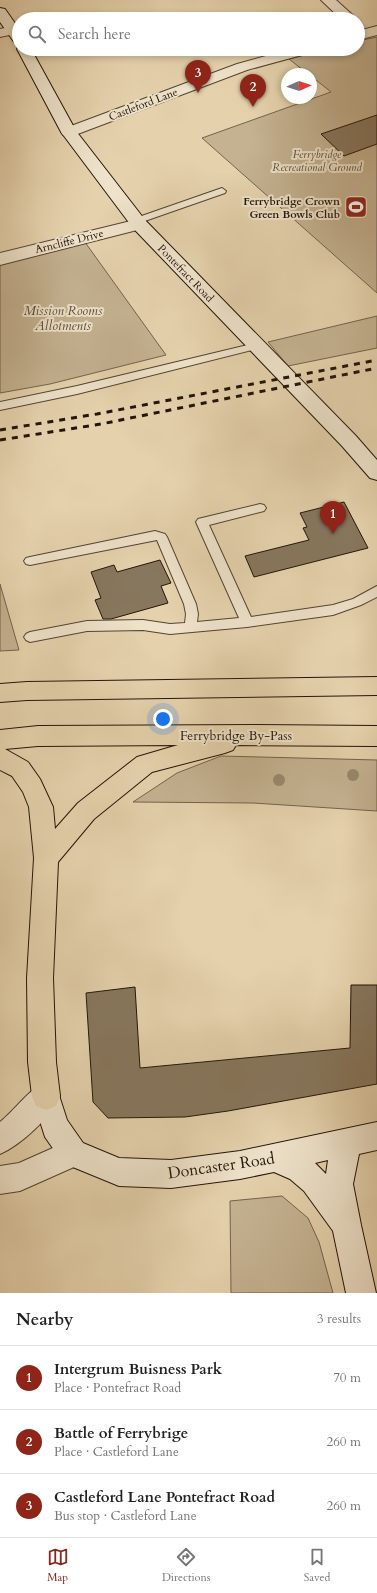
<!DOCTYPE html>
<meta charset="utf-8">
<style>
body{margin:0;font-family:Cardo,serif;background:#f2f2f2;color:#222}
.compass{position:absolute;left:281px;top:68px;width:36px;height:36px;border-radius:50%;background:#fff;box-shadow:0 2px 6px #0003;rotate:87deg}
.you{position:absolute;left:163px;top:719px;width:14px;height:14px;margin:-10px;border:3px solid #fff;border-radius:50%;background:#1a73e8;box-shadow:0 0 0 6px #1a73e833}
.badge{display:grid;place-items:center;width:26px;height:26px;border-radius:50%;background:#8f2418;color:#fff;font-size:13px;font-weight:700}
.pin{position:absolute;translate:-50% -33px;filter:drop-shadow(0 1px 2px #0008)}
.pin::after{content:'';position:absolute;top:21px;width:14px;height:12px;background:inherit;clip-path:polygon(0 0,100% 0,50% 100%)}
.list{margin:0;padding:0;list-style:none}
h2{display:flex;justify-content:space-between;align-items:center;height:52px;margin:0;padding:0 16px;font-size:17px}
h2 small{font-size:13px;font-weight:400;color:#767676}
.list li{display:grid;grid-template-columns:26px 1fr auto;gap:12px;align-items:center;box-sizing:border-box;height:64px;padding:0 16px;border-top:1px solid #e0e0e0}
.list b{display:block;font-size:15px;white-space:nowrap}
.list p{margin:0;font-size:13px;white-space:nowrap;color:#767676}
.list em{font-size:13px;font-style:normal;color:#767676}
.icon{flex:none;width:22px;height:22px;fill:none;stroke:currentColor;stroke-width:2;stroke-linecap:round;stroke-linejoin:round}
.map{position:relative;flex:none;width:377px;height:1293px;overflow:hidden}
.search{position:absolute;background:#fff;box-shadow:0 2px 6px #0003;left:12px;right:12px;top:12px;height:44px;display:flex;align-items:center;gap:10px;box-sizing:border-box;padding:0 14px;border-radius:22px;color:#767676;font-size:15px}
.sheet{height:244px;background:#fff}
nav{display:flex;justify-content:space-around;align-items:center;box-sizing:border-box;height:56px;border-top:1px solid #e0e0e0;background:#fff;font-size:11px;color:#767676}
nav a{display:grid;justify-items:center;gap:2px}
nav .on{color:#8f2418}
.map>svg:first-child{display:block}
.green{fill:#c4b291;stroke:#73634c}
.building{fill:#87775e;stroke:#221408}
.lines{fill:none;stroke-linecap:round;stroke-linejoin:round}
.lane-casing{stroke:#534431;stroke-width:2}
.street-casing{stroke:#534431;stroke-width:2}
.secondary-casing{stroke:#221408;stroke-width:2}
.primary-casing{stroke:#221408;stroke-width:2}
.lane{fill:#eee2ca;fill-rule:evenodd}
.street{fill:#eee2ca;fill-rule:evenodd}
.secondary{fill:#eee2ca;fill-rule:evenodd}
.primary{fill:#e5d2ad;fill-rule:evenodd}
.rail{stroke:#221408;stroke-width:3;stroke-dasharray:6 6;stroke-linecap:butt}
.tree{fill:#99886d}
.labels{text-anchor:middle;stroke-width:4;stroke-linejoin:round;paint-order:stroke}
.far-street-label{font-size:11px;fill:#221408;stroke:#eee2ca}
.far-park-label{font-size:11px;font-style:italic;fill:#5b4b38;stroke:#eee2ca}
.far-poi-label{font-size:11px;font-weight:bold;fill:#221408;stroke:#eee2ca;text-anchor:end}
.park-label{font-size:13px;font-style:italic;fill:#5b4b38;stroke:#eee2ca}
.street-label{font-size:13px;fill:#221408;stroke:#eee2ca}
.near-street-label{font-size:16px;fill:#221408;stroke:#eee2ca}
</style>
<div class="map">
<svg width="377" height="1293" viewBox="0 0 377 1293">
<rect width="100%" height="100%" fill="#e5d2ad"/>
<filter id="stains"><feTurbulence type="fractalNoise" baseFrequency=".005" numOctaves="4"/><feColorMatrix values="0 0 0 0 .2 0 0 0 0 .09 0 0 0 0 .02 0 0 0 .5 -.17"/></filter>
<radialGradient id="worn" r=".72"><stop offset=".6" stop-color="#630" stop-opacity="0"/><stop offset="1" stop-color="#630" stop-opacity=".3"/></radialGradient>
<path class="green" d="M377,37V293L202,138L331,92L311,76V74H308L289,59L328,49H358V41Z
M82,238L166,355L50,384L0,393V259Z
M377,316V348L288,366L268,342Z
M0,584L19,650L0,651Z
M221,756L377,760V811L253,803L133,802L177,773Z
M282,1196L308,1218L319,1242L333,1293H231L230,1201Z"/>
<path class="building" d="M377,115V144L344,156L321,134Z
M344,502L368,548L254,577L245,556L309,540L303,528L307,527L300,513Z
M160,560L171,583L161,586L168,603L111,619H103L95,600L101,598L91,572L114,565L117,572Z
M351,985H377V1084L228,1111L185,1117L108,1118L93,1102L86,993L135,987L140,1068L350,1048Z"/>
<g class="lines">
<g class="lane-casing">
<path id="lane" d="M222,188L226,191L225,193L139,223H133L131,221L133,219Z
M256,343L260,344L261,346L260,348L77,394L0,410V402L77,386Z
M260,504L264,505L266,508L264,511L209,525L251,617L333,605L353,599L377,586V597L361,605L333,615L247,627L170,634L143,630L87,631L30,642L26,640L24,637L26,634L30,632L87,621L143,620L170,624L185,623L186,614L184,604L157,540L30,565L26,564L24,561L26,558L30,557L155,531L165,534L167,537L196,604L198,614L197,622L239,618L196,522L198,519L202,518Z"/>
</g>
<g class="street-casing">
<path id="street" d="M321,0H336L357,19H341Z
M14,26L19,27V33L0,37V29Z
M377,26V35L358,40V31Z
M291,49H315L313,52L247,70L75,135L69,137L63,135L61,132L63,129L237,64Z
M139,219L145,220L147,224L145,228L0,265V253Z
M46,1082L56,1086L60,1096C51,1117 21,1145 0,1154V1122C15,1110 29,1089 46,1082Z
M73,1139L83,1143L87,1153L83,1163L20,1191L0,1194V1166L19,1163Z"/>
</g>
<g class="secondary-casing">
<path id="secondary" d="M0,8L5,9L19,29V43L14,42L0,22Z
M19,46V49H31L76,131L145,220L356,436L377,460V480L370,478L342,446L133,228L61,132L17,49Z
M46,1082L56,1086L67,1120L83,1143L119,1158L171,1160L240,1151L377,1122V1150L359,1154L353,1184L361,1225L376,1293H346L333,1231L304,1191L290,1179L274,1172L240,1179L171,1188L119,1186L63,1163L45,1137L32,1096L36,1086ZM328,1160L326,1174L315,1163Z"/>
</g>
<g class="primary-casing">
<path id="primary" d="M377,677V695L27,700L0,702V684L27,682Z
M257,725L377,726V746L236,745L233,750L225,753L152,772L94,819L58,862L53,978L56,1062L60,1096L56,1106L46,1110L36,1106L32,1096L28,1062L27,978L34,858L29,807L23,792L12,776L0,770V730L38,726ZM178,745L137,757L78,803L55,829L53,807L40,779L28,762L5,749L38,746Z"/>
</g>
<use href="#lane" class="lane"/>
<use href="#street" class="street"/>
<use href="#secondary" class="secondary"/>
<use href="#primary" class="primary"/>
<path class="rail" d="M0,430L97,414L377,360
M0,440L101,424L377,368"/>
</g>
<g class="tree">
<circle cx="353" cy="775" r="6"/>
<circle cx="279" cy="780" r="6"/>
</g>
<defs>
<g id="stadium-square" transform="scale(1.15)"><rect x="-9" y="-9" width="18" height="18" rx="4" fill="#8f2418" stroke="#eee2ca"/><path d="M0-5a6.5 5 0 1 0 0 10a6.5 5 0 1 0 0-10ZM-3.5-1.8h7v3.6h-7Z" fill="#fff"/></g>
</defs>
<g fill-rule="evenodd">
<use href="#stadium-square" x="356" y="207"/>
</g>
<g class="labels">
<g class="far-street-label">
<text transform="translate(143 104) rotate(-21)" y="4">Castleford Lane</text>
<text transform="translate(69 241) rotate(-14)" y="4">Arncliffe Drive</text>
<text transform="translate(186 273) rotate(46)" y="4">Pontefract Road</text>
</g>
<g class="far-park-label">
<text x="317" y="158">Ferrybridge<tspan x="317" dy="13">Recreational Ground</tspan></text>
</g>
<g class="far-poi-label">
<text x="340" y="205">Ferrybridge Crown<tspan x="340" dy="13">Green Bowls Club</tspan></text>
</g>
<g class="park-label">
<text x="63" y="315">Mission Rooms<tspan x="63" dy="15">Allotments</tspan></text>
</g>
<g class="street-label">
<text x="236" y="740">Ferrybridge By-Pass</text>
</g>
<g class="near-street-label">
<text transform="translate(221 1165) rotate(-8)" y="6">Doncaster Road</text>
</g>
</g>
<rect width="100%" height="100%" filter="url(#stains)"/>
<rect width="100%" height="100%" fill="url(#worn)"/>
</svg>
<svg class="compass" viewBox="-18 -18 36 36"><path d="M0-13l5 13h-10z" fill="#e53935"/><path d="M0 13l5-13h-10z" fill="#767676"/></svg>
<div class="you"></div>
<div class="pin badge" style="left:333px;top:534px">1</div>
<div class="pin badge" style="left:253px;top:107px">2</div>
<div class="pin badge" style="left:198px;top:93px">3</div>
<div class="search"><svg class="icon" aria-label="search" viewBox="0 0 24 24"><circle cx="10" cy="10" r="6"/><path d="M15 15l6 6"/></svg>Search here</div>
</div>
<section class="sheet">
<h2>Nearby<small>3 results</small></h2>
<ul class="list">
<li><span class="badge">1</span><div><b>Intergrum Buisness Park</b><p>Place · Pontefract Road</p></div><em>70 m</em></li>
<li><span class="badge">2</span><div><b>Battle of Ferrybrige</b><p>Place · Castleford Lane</p></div><em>260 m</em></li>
<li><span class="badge">3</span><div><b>Castleford Lane Pontefract Road</b><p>Bus stop · Castleford Lane</p></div><em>260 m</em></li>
</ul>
</section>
<nav>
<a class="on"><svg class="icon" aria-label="map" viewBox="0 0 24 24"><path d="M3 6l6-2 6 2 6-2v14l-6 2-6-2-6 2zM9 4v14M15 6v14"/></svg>Map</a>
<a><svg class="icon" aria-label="directions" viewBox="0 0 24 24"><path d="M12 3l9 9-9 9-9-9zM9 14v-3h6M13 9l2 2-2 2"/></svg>Directions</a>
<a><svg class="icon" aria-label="saved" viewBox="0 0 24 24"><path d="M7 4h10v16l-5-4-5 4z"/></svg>Saved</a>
</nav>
